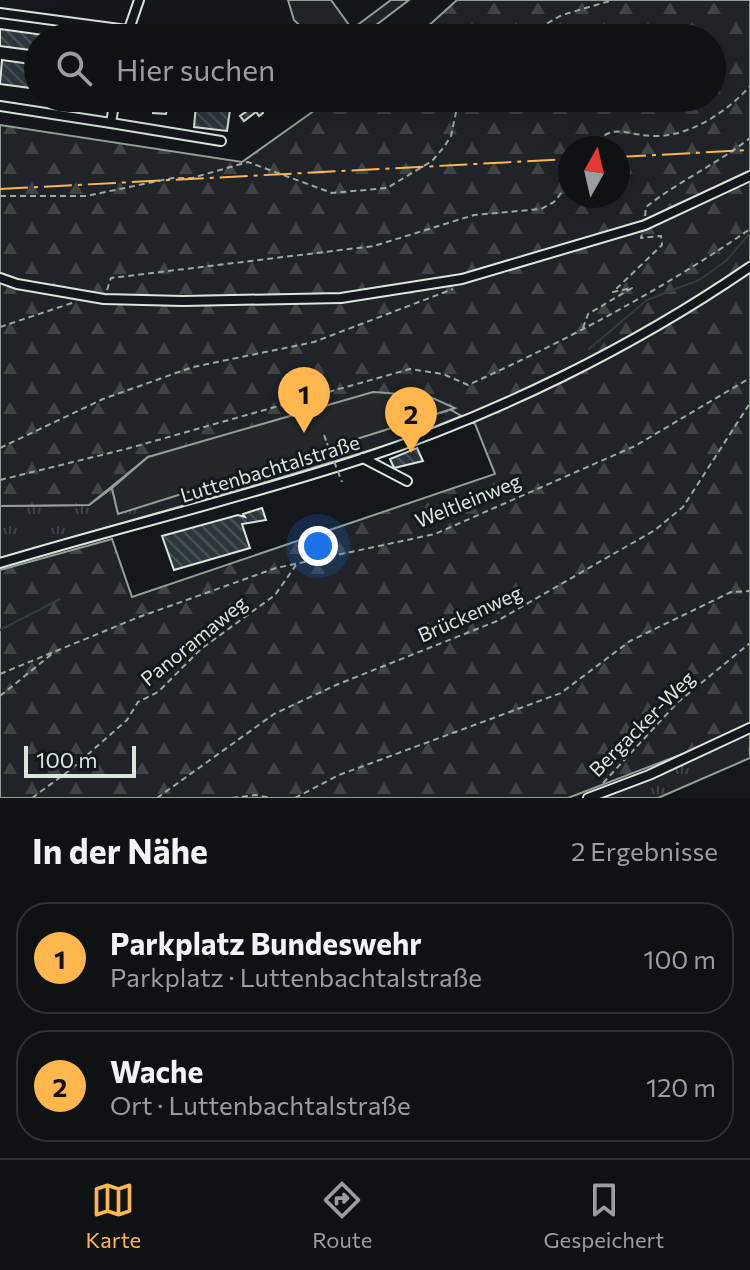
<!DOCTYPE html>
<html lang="de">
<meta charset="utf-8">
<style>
body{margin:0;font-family:Commissioner,sans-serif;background:#1d2022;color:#f1f3f6}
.compass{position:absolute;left:558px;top:136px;width:72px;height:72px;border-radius:50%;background:#0f1215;box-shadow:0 8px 32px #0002;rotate:8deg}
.scale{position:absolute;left:24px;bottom:20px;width:112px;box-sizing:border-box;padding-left:8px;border:4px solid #d8e6dc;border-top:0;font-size:22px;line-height:28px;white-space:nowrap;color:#d8e6dc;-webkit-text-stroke:6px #14181c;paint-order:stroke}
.you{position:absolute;left:318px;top:546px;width:28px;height:28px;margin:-20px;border:6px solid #fff;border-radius:50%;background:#1a73e8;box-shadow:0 0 0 12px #1a73e833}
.badge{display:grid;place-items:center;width:52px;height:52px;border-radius:50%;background:#ffb74d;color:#111;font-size:26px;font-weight:700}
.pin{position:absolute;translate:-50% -66px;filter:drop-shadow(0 2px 4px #0008)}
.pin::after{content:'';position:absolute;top:42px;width:28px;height:24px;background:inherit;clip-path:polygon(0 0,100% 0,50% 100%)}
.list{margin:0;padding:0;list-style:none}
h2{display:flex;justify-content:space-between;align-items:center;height:104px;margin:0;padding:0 32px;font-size:34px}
h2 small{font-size:26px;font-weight:400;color:#9b9ea0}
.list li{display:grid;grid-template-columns:52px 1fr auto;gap:24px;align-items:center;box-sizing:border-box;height:112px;margin:0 16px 16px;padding:0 16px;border:2px solid #2f3234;border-radius:32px}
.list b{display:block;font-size:30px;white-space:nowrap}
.list p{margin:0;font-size:26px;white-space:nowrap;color:#9b9ea0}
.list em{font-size:26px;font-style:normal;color:#9b9ea0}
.icon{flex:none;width:44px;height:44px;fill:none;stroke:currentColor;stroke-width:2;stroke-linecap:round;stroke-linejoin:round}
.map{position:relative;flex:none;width:750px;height:798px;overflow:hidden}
.search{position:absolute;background:#0f1215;box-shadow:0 8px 32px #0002;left:24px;right:24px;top:24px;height:88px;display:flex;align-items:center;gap:20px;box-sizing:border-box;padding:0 28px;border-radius:44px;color:#9b9ea0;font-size:30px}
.sheet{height:360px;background:#0f1215}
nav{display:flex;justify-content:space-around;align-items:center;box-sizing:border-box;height:112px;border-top:2px solid #2f3234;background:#0f1215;font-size:22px;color:#9b9ea0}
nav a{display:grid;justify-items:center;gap:4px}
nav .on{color:#ffb74d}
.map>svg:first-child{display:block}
.grass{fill:url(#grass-tufts);stroke:#939e99;stroke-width:2}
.forest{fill:url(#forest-firs);stroke:#939e99;stroke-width:2;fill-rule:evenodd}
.garden{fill:#202428;stroke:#939e99;stroke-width:2}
.parking{fill:#24282b;stroke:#939e99;stroke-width:2}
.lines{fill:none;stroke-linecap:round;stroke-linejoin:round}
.stream{stroke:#363b3e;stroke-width:2}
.building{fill:url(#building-back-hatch);stroke:#d8e6dc;stroke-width:2}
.minor-casing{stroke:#d8e6dc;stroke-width:12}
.path{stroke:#9da8a2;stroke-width:2;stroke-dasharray:6 4;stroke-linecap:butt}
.minor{stroke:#14181c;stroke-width:8}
.path-bridge{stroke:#9da8a2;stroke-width:2;stroke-dasharray:6 4;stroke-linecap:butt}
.power{stroke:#ffb74d;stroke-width:2;stroke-dasharray:28 6 4 6;stroke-linecap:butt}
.labels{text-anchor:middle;stroke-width:6;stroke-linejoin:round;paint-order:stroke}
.street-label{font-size:20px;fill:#d8e6dc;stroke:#14181c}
</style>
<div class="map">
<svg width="750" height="798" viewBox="0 0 750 798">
<defs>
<pattern id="grass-tufts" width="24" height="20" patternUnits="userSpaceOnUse" patternTransform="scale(2)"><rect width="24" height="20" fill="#202428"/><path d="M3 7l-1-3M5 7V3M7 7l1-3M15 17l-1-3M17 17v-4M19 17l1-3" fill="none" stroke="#404447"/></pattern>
<pattern id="forest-firs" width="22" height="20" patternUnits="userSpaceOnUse" patternTransform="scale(2)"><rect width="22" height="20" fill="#202428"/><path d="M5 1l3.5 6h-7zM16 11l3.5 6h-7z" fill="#404447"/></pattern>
<pattern id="building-back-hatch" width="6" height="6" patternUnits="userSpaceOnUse" patternTransform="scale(2)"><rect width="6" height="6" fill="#2c363c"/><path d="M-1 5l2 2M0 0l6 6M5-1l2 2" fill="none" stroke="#4a5358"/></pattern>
</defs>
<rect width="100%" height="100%" fill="#14181c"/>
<path class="grass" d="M455,408L464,415L394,443L269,481L0,558V506L89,505L112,488L118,513Z
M750,728V758L658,798H601Z"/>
<path class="forest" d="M457,0H750V728L568,798H0V570L112,539L132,597L495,474L475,424L427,396L148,457L89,505L0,506V125L242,162L332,98H712V38H415ZM570,148H618V196H570Z"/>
<path class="garden" d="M288,0H331L352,29L391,0H409L359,38H313L294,20Z"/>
<path class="parking" d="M373,392L428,396L455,408L118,514L112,488L148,457Z"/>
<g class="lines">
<path class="stream" d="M589,349L647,300L699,280L726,261L750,233
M0,630L60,599"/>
</g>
<path class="building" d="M0,29L65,38H38V51L0,46Z
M2,60L38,65V89L0,84Z
M265,98H277L261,109L263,113L259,116L256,112L244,121L240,116Z
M155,99L168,101L166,114L153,113Z
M196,105L230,110L227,131L194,127Z
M417,448L423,461L394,468L390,459Z
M262,508L266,520L242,524L250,548L174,570L162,536L238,515L245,517L243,514Z"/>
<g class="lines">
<g class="minor-casing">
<path id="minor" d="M0,13L127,30
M126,38L139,0
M0,106L111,123L115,98
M111,123L221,141
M0,278L17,284L104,299L183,301L341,298L462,279L645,225L750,176
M363,458L407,481
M0,563C120,527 242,498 361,459C497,414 632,348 750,267
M588,798L649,775L750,728"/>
</g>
<path class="path" d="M521,38L562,15L613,0
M589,148C617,119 625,137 658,136C692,135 728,111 750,86
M0,196H86L173,178H192L248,162L332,193L387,188L432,161L444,147L451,136L459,98
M645,216L646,207C679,181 717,164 750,138
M107,290L111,278L374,246L474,215L541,209L554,202L570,182
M0,327L75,302
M583,328L588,314L632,288L613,292L662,245L661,236L641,238L642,234
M324,435L327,443
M0,448L103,399L193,367L314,342L453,289
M0,480L126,449L410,369L443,374L468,385C565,341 662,290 750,229
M0,674L139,617L276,568L435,534L635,446L750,378
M0,696L52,654
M603,783L678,702L750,643
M32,798L70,770L127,720L138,702L158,692L201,649L275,595L296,565
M157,798L274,714L336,685L497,621L655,530L683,507L750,403
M232,798L255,795L272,798
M295,798L339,775L561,693L630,641L731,592L750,591"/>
<use href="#minor" class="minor"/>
<path class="path-bridge" d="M327,443L342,482"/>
<path class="power" d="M618,157L750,150
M0,189L570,159"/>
</g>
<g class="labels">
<g class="street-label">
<text transform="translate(270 469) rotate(-17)" y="7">Luttenbachtalstraße</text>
<text transform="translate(468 501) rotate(-22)" y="7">Weltleinweg</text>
<text transform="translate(470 614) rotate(-24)" y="7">Brückenweg</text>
<text transform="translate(194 641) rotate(-39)" y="7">Panoramaweg</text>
<text transform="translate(642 724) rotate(-45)" y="7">Bergacker-Weg</text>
</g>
</g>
</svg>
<svg class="compass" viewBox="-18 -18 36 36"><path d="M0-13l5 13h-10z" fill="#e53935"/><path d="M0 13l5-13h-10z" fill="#9b9ea0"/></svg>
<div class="scale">100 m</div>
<div class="you"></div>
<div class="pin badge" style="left:304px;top:433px">1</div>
<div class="pin badge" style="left:411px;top:453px">2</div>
<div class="search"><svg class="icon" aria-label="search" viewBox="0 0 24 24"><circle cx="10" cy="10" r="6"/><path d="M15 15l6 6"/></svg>Hier suchen</div>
</div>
<section class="sheet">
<h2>In der Nähe<small>2 Ergebnisse</small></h2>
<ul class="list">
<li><span class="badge">1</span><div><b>Parkplatz Bundeswehr</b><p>Parkplatz · Luttenbachtalstraße</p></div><em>100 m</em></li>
<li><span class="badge">2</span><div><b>Wache</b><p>Ort · Luttenbachtalstraße</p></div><em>120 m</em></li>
</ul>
</section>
<nav>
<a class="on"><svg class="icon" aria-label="map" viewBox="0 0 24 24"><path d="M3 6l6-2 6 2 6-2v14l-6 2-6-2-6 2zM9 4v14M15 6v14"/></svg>Karte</a>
<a><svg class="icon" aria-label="directions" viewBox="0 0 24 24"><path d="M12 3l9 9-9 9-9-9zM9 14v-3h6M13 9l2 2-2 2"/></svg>Route</a>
<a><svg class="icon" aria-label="saved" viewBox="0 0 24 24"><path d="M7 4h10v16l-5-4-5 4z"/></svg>Gespeichert</a>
</nav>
